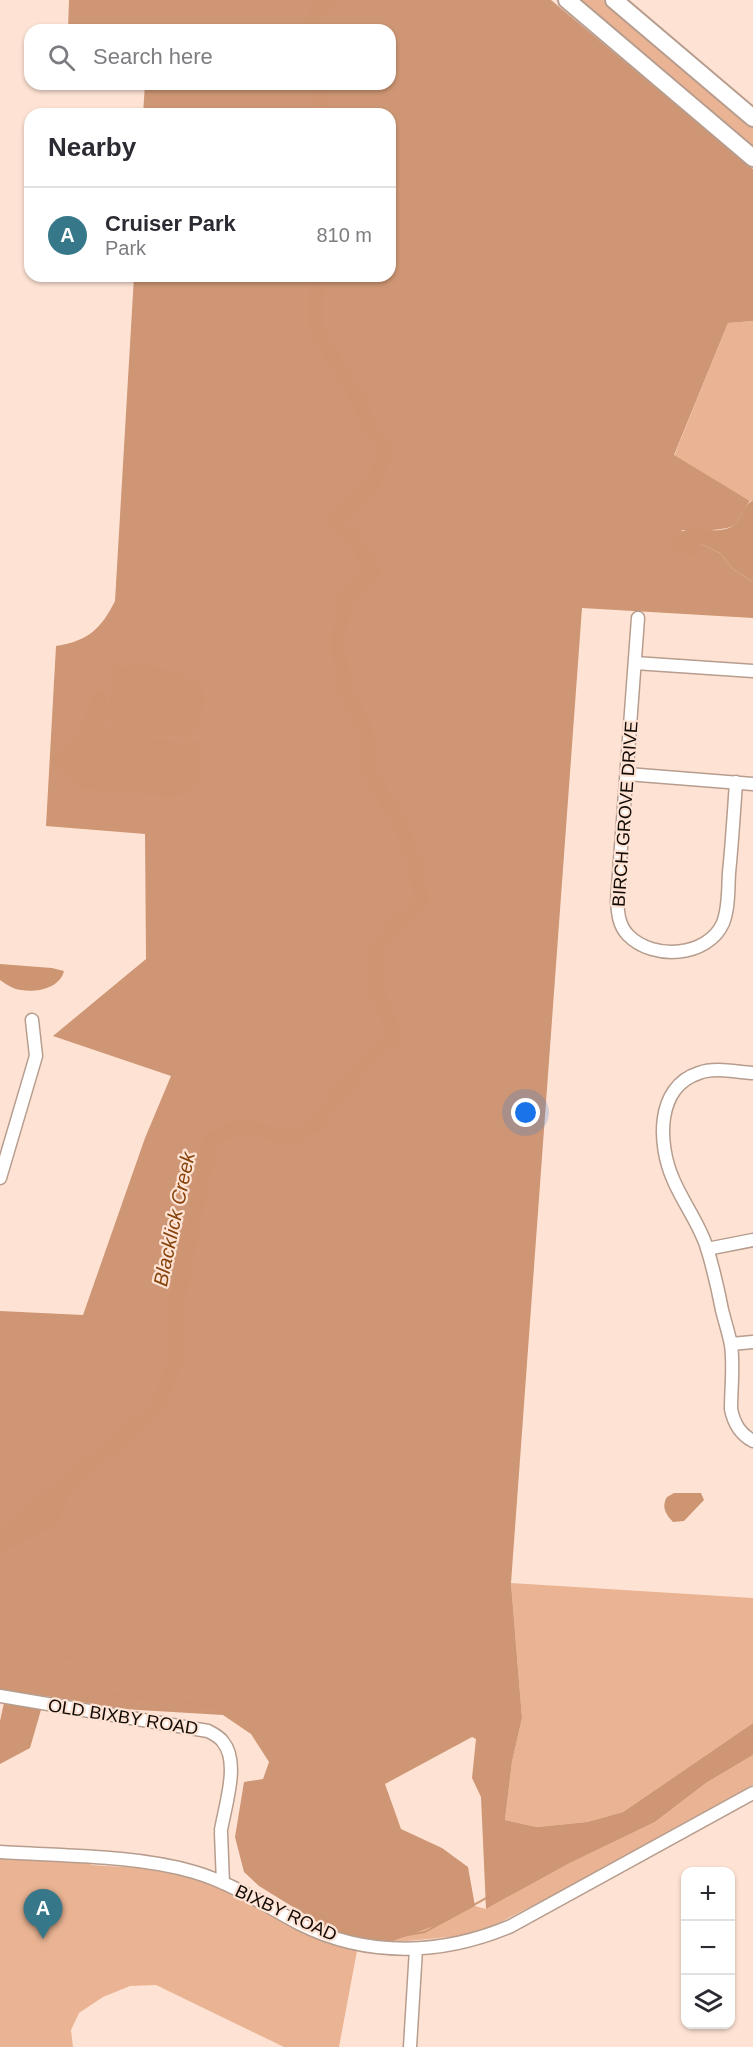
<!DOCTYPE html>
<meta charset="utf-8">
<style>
body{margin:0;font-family:Arial,sans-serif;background:#f2f2f3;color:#2b2b33}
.controls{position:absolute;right:18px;bottom:18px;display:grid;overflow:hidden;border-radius:12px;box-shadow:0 2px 4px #0004}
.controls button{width:54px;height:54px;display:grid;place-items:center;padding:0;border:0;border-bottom:2px solid #e1e1e2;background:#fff;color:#2b2b33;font:30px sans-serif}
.you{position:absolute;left:526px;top:1113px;width:21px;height:21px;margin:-15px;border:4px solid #fff;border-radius:50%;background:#1a73e8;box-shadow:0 0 0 9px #1a73e833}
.badge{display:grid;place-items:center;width:39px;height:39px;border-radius:50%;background:#36788a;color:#fff;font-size:20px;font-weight:700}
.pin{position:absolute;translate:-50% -50px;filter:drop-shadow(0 2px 3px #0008)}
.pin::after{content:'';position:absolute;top:32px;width:21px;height:18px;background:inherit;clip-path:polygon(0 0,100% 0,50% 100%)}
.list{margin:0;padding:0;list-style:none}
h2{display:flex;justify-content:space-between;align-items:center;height:78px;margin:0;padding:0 24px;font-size:26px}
h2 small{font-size:20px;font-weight:400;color:#7c7c81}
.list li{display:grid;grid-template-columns:39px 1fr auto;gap:18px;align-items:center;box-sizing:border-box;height:96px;padding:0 24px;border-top:2px solid #e1e1e2}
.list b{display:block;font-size:22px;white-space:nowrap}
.list p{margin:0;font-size:20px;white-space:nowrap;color:#7c7c81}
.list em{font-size:20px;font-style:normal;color:#7c7c81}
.icon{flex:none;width:33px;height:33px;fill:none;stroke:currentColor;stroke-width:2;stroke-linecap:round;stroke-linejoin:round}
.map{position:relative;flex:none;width:753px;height:2047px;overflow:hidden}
.search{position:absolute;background:#fff;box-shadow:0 2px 4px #0004;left:24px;top:24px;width:372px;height:66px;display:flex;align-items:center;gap:15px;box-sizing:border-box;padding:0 21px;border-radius:18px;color:#7c7c81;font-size:22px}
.panel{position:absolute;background:#fff;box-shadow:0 2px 4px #0004;left:24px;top:108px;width:372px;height:174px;border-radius:18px}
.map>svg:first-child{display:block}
.green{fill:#eab494}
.forest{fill:#ce9674}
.water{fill:#ce9573}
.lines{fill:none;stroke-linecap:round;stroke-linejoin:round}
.stream{stroke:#ce9573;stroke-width:2}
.river{stroke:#ce9573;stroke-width:14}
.minor-casing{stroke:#b69d8e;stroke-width:15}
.highway-casing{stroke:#b69d8e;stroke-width:20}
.minor{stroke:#fff;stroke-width:12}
.highway{stroke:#fff;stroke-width:16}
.labels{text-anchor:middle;stroke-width:4.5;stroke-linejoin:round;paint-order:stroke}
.street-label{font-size:18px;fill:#120a05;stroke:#fee3d4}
.water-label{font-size:20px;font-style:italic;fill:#87420b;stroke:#fee3d4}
</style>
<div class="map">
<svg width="753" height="2047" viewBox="0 0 753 2047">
<rect width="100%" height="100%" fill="#fee3d4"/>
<path class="green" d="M576,0H603L753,127V150Z
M753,321V500L750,501L674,456L728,323Z
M511,1583L753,1598V1723L623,1812L587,1822L537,1827L505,1820L512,1762L522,1718Z
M753,1755V1785L589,1877L495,1925L470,1935L387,1943L475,1906L486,1909L570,1863L655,1822L706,1783Z
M0,1852L92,1858L91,1865L140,1868L180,1873L225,1891L299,1930L357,1951L339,2047H284L156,1985L130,1986L103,1997L79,2013L71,2030L73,2047H0Z"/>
<path class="forest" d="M69,0H551L753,169V321L728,323L674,455L750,501C745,507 739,521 734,525C725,532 693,530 681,530L701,544L720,553L733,569L753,582V618L582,608L511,1583L522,1718L512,1762L505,1820L537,1827L587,1822L623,1812L753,1723V1755L706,1783L655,1822L570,1863L486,1909L481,1797L472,1778L476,1739L472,1737L385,1784L401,1829L442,1848L468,1867L475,1906L445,1922L387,1943L335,1933L259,1886L244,1872L235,1837L244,1782L263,1779L269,1762L251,1734L223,1715L122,1709L45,1696L30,1748L0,1764V1721L6,1694L0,1692V1311L83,1315L145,1138L171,1076L53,1036L146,959L145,834L46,826L56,646C88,641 101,629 115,601L134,276H390V114H143L145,84H390V30H68Z"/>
<path class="water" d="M753,500V582L733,569L720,553L701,544L696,554L687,557L671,546L670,537C692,522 709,535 729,528C741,523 742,506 753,500Z
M114,661L121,668C145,660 179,673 200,684L205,701L196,731L188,737L122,732L111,728L108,710L115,671L109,664Z
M100,691L107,692V711L104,722V727L109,732L183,743L193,740L202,743C198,755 203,762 201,772C198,786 185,794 173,797L75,787L65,769L55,767L51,758C56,751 64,751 69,744C81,730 88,710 95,693Z
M0,964L52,968L64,971C59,991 29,994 13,988C9,986 4,983 0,980Z
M81,1456L95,1468L75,1484L58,1520L48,1529L0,1553V1538L36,1519Z
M674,1493H701L704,1500L684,1521L673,1522C666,1515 661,1507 667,1497Z"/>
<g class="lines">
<path class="stream" d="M0,1625C18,1651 24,1652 54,1656C60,1656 67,1656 72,1658C89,1665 96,1681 109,1694L240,1709L275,1739L296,1763L304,1777L288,1795L263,1802L247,1823L248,1848L259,1870L284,1894L357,1938H390L425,1932L627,1820L753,1742"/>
<path class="river" d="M311,30L318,7L329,0
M320,84L321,114
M0,1537L89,1466L155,1409L178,1357L176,1306L211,1140L240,1126L293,1138L316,1124L364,1063L395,1035L376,989L374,954L391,930L422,902L415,864L398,819L370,774L365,728L345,689L338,646L344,599L374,572L354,539L333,522L373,484L387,448L371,429L359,401L316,329L315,302L319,276"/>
<g class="minor-casing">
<path id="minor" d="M638,618L617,901C618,914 619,926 628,935C653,961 708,957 723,923C729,908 728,889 729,873C732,843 734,812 736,782
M635,663L753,671
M627,774L753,784
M753,1073C736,1072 715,1067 699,1073C655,1087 658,1145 673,1179C683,1203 699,1223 707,1248C713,1268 718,1289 722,1310C725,1322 729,1334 731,1345C734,1366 731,1388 731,1409C734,1424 740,1434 753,1441
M0,1178L36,1056L32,1020
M707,1249L753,1240
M731,1344L753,1342
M0,1696L208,1731C214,1734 220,1737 223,1742C240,1762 225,1806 221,1830
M221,1833L223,1883
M0,1852C61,1856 136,1855 194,1872C232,1883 266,1906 300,1924C368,1958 443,1955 511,1926L753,1793
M410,2047L416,1949"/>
</g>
<g class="highway-casing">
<path id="highway" d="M567,0L753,158
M614,0L753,118"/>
</g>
<use href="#minor" class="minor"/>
<use href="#highway" class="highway"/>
</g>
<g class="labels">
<g class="street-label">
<text transform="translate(625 814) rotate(-86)" y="6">BIRCH GROVE DRIVE</text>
<text transform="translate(123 1717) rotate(9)" y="6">OLD BIXBY ROAD</text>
<text transform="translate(286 1913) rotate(25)" y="6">BIXBY ROAD</text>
</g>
<g class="water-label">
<text transform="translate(174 1219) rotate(-78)" y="7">Blacklick Creek</text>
</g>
</g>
</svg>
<div class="controls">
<button>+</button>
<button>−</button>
<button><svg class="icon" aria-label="layers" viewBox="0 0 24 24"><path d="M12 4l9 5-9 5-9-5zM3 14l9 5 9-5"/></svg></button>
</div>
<div class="you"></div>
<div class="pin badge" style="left:43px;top:1939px">A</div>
<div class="search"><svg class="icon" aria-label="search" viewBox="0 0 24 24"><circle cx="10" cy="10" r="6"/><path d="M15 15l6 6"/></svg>Search here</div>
<section class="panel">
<h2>Nearby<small></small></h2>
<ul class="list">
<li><span class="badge">A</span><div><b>Cruiser Park</b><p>Park</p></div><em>810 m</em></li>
</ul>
</section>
</div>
